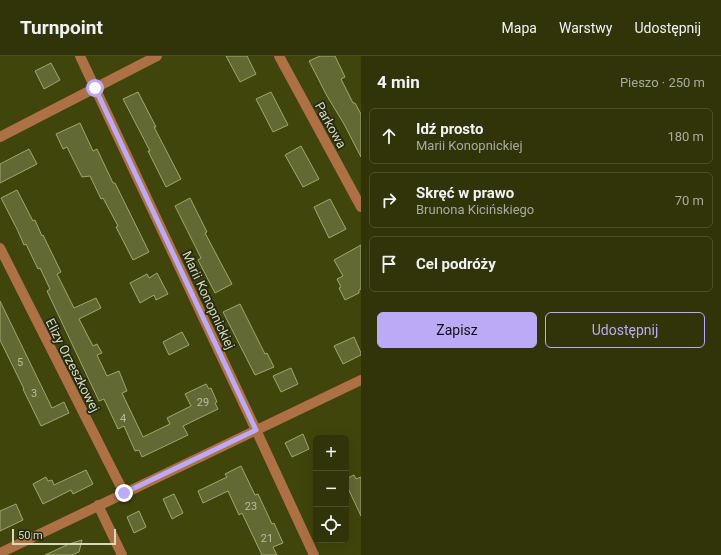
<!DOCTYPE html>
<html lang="pl">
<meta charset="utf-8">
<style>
body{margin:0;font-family:Roboto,sans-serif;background:#383c12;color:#f1f3f6}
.controls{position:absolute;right:12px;bottom:12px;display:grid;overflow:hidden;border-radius:6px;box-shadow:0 4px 16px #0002}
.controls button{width:36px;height:36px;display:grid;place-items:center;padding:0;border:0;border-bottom:1px solid #4b4f29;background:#303408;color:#f1f3f6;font:20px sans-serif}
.scale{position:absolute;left:12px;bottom:10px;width:104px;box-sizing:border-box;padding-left:4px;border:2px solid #d6dbbe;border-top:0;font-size:11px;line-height:14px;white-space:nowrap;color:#d6dbbe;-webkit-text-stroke:3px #262912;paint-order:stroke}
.stop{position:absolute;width:12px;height:12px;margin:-9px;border:3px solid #bcaaf6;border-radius:50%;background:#fff}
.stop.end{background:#bcaaf6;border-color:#fff;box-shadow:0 1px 4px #0008}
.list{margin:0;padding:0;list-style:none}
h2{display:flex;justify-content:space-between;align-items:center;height:52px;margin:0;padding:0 16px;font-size:17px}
h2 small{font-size:13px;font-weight:400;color:#a8aa9c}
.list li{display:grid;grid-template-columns:26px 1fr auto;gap:12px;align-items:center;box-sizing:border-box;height:56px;margin:0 8px 8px;padding:0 8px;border:1px solid #4b4f29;border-radius:6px}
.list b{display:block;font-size:15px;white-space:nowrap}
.list p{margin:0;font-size:13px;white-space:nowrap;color:#a8aa9c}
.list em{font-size:13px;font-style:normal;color:#a8aa9c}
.actions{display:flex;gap:8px;padding:12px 16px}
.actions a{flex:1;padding:9px 0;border:1px solid #bcaaf6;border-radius:6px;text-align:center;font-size:14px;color:#bcaaf6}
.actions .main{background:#bcaaf6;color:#111}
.icon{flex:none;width:22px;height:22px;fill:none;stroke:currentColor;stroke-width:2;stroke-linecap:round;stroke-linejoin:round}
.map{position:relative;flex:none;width:361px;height:499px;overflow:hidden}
header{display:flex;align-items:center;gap:24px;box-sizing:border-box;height:56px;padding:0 20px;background:#303408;border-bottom:1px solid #4b4f29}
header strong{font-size:19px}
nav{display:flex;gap:22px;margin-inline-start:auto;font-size:14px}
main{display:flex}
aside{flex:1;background:#303408}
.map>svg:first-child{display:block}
.building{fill:#636934;stroke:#9fa76f}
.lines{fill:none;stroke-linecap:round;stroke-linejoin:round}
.minor{stroke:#ae7045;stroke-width:10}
.route{stroke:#bcaaf6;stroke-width:5}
.labels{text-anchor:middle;stroke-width:3.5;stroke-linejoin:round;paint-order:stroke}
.number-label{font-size:11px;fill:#b9be9c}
.street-label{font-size:13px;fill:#d6dbbe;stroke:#262912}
</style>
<header>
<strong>Turnpoint</strong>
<nav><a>Mapa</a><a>Warstwy</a><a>Udostępnij</a></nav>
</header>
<main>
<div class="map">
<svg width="361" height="499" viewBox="0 0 361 499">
<rect width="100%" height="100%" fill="#40450b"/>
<path class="building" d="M226,0H247L256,18L240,26Z
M320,0H335L345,21L341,23L353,47H355L361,58V101L344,68L327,40L309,5Z
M51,7L60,24L44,33L35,15Z
M138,36L156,71H154L181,123L166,131L148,95H150L123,43Z
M271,36L288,69L273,76L256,43Z
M80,67L93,95L97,93L113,127H115L149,196L133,204L116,171L118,170L103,142L101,143L90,120L82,121L67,91L63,93L56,78Z
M301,90L319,123L303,131L285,99Z
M29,93L37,108L0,127V108Z
M17,134L33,165L35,164L42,180L43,179L61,216L57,218L74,252L96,242L101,252L79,263L93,290L97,288L102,297L97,299L107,320L119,315L127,335L122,337L143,381L170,368L167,362L191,350L185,338L206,328L209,333L211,332L217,346L215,347L218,353L183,370L188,379L142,401L139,394L135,395L124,370L118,373L104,343L99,345L47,235L50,233L40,212L38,213L26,188L24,189L17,173L1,142Z
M190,142L207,176L205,177L232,228L215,237L198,204L201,202L175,150Z
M330,143L346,173L329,182L314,151Z
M361,189V233L359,234V237L345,244L339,232L341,231L337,223L343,220L334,204Z
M157,217L168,238L156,244L154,239L140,247L130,227L147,218L149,222Z
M0,245L52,352L64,346L69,357L41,370L23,333H24L0,284Z
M240,248L265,298L267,297L274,311L255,319L223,256Z
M182,276L189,289L169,299L163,286Z
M354,281L361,297V299L343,308L334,290Z
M291,312L298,328L281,336L273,320Z
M303,378L309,393L292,401L285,387Z
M241,410L255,439L258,438L272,468L274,467L283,487L273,491L277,499H262L242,457L239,459L228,435L203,447L198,435L227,421L225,418Z
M86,414L93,428L73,438L71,434L43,448L33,428L46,421L48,425L52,424L54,429Z
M354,419L356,423L361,421V460L346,428V423Z
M174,438L183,457L172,463L163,443Z
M16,448L23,464L0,475V455Z
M139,455L146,471L134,477L127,461Z
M82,484L79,496L72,499H45L69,488Z"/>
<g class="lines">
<path class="minor" d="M80,0L256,374L314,499
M279,0L361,151
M0,81L157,0
M0,192L124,437
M98,449L122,499
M0,497L361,324"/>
</g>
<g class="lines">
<path class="route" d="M95,32L256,374L124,437"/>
</g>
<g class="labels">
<g class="number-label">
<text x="20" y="310">5</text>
<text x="34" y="341">3</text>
<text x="203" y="350">29</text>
<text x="123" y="366">4</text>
<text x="251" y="454">23</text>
<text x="267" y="486">21</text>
</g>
<g class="street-label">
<text transform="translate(331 69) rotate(61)" y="5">Parkowa</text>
<text transform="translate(209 244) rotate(65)" y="5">Marii Konopnickiej</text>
<text transform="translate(73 309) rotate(63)" y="5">Elizy Orzeszkowej</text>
</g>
</g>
</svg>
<div class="controls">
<button>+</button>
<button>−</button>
<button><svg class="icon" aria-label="locate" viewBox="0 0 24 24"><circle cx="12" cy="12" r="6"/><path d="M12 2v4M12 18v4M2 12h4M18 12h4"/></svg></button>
</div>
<div class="scale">50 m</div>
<div class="stop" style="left:95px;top:32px"></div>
<div class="stop end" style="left:124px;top:437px"></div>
</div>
<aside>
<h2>4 min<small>Pieszo · 250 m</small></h2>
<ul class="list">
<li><svg class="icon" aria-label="ahead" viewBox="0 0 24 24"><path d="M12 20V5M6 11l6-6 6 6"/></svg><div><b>Idź prosto</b><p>Marii Konopnickiej</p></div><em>180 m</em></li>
<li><svg class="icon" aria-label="right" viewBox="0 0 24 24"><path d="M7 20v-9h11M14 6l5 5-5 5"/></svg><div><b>Skręć w prawo</b><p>Brunona Kicińskiego</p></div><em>70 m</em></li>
<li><svg class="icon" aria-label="arrive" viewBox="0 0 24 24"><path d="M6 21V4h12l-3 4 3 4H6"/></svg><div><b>Cel podróży</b></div></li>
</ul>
<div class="actions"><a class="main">Zapisz</a><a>Udostępnij</a></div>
</aside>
</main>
